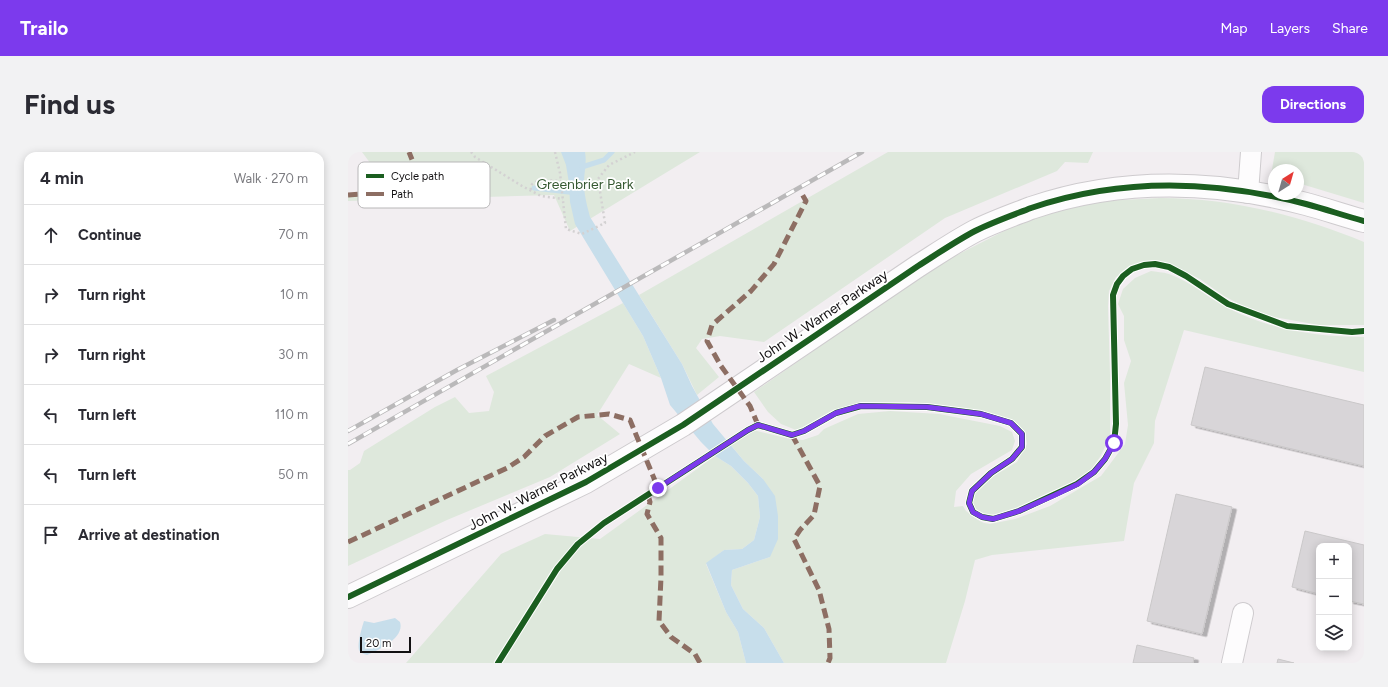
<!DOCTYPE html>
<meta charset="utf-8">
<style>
body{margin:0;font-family:Figtree,sans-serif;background:#f2f2f3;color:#2b2b33}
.controls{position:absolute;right:12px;bottom:12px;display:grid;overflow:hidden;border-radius:8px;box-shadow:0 2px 10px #0003}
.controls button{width:36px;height:36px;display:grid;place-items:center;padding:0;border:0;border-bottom:1px solid #e1e1e2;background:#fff;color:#2b2b33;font:20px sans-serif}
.compass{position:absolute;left:920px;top:12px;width:36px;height:36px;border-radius:50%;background:#fff;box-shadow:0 2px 10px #0003;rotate:37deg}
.scale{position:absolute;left:12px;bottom:10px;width:51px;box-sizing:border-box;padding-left:4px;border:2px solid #121012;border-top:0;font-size:11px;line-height:14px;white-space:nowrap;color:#121012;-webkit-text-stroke:3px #fff;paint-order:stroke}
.stop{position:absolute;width:12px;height:12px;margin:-9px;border:3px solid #7c3aed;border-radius:50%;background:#fff}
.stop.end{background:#7c3aed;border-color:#fff;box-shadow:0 1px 4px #0008}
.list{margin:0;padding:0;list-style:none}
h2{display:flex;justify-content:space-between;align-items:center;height:52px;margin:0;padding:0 16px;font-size:17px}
h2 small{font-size:13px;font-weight:400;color:#7c7c81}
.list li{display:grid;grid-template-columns:26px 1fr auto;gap:12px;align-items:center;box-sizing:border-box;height:60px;padding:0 16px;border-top:1px solid #e1e1e2}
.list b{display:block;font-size:15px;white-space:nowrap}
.list em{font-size:13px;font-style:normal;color:#7c7c81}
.icon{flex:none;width:22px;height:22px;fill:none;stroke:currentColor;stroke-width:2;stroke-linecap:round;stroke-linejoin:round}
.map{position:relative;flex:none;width:1016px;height:511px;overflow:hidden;border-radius:12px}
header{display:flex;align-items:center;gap:24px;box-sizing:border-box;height:56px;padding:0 20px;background:#7c3aed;color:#fff}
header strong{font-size:19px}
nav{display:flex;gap:22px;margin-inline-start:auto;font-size:14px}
.intro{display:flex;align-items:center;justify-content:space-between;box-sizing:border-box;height:96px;padding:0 24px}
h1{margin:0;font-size:28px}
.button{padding:10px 18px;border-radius:12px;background:#7c3aed;color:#fff;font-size:14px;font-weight:700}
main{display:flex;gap:24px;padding:0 24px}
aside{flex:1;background:#fff;border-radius:12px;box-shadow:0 2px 10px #0003}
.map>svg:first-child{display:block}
.green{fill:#dee8dc}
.water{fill:#c7deeb}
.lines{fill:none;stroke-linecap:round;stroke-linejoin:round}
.stream{stroke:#c7deeb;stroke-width:5}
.building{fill:#d8d5d8;stroke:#cac8c9;filter:url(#shadow)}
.minor-casing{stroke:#cecbce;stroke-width:22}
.major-casing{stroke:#cecbce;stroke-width:24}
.path{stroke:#d3d1d2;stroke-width:2.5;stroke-dasharray:2 3;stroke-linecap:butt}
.minor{stroke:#fdfcfd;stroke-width:20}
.major{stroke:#fdfcfd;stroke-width:22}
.rail-casing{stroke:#bab9ba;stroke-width:4.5}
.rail{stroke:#fff;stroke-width:3;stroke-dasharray:9;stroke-linecap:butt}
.quiet{stroke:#8d6e63;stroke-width:5;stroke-dasharray:10 5;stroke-linecap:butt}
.cycleway-casing{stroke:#fff;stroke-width:8}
.cycleway{stroke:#1b5e20;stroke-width:6}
.route{stroke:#7c3aed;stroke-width:5}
.labels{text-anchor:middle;stroke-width:3.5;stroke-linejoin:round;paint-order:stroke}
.park-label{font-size:14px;fill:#365932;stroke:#fff}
.street-label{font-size:14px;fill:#121012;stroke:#fff}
.key{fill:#fff;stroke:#b8b7b8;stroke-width:1}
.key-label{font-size:11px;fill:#121012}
</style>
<header>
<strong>Trailo</strong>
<nav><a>Map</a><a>Layers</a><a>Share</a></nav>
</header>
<div class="intro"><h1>Find us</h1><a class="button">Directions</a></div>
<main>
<aside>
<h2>4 min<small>Walk · 270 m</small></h2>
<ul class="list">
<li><svg class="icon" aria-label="ahead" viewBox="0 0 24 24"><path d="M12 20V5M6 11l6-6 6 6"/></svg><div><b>Continue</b></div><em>70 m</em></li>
<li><svg class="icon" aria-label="right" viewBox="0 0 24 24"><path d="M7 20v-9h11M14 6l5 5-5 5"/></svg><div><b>Turn right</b></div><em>10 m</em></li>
<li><svg class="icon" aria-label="right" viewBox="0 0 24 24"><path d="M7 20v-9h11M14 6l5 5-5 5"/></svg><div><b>Turn right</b></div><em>30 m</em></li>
<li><svg class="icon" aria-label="left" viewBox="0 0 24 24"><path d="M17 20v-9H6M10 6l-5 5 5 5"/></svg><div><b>Turn left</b></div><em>110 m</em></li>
<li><svg class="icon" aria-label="left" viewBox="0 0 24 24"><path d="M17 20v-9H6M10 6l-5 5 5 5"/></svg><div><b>Turn left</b></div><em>50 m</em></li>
<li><svg class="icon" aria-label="arrive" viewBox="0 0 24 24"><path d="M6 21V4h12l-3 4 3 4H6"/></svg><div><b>Arrive at destination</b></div></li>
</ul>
</aside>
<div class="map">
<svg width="1016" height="511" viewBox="0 0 1016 511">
<defs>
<filter id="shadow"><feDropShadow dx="4.5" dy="2.5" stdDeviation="0" flood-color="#0004"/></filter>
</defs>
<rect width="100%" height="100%" fill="#f2eef1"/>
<path class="green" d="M14,0H352L222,79L206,43L0,49V41L45,42Z
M540,0H745L740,11L717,10L709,19L597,66L416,190L372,184L354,187L348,196L371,225L349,243L334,212L291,143Z
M927,0H1016V51L950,31V18H926V24L923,23Z
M812,46C882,46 951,63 1016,90V173H971L926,165L901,157L876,144L852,127L825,114L804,108L768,125L761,139L760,154L762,223V285L752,305L742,319L703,343L679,354L658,361L641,363L631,361L626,356L623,348L625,340L639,328L669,310L679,292L677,281L667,270L648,263L590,253L561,250L514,251L488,259L456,276L448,278L433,272L420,260L406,240L570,126L605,105L658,78L705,59L754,49Z
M803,119C808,120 815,120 821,122C844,130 861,147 882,157C923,178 970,185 1016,185V220L836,178L807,269L806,291L786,331L776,389L644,403L627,408L617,449L598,511H436L416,476L395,457L383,433L384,418L422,405L415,327L396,309L382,292L405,278L442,287L455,288L470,283L476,277L510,262L542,259L591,262L652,274L664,280L667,289L664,298L623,322L608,339L606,355L615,354L618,359L630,368L636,371L642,372L667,367L702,354L753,324L777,292L780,273L776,231L783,209L776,188V164L770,152L775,137L787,126Z
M275,151L295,184L313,226L281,212L249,263L272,282L202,325L99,368L0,414V318H2L12,311L16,299L87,255L107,245L121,261L141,259L146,240L138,224Z
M367,304L383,314L400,331L410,344L412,365L406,388L394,397L376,398L358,412L378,460L390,480L398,511H58L153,402L197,382L252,387Z"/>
<path class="water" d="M213,0H237C239,12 236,20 236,31C236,43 239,53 242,65L334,212L344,234L365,272L396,309L415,327L427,344L430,364V387L422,405L384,418L383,433L395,457L416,476L436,511H398L390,480L378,460L358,411L376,398L394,397L406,388L412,365L410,344L400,331L383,314L367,304L353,290L322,253L313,226L295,184L227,72L222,50L221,31L218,13Z
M47,466L52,470C57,486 31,498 19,503C16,502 12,501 11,498C9,492 14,475 16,469L26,471Z"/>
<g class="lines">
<path class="stream" d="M234,15L256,8L264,0
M186,36L229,41"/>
</g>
<path class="building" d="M857,215L1016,253V314L843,273Z
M828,342L884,355L854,482L799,469Z
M957,379L1016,393V452L1001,449V394H971V442L944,435Z
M789,493L846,506L845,511H785Z
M930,507L946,511H929Z"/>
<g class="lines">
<g class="minor-casing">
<path id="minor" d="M900,41L903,0
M884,511L895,461"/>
</g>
<g class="major-casing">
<path id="major" d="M0,445L238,330L335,273L570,114C589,102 608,89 627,79C645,70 665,63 683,56C774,25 866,28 958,52C977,57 997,64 1016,69"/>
</g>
<path class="path" d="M123,0L127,5L174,34L193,44L215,47
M207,0L212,21L218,77L234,82L257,71L250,27L261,13L287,0
M183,38C180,25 205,29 213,29"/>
<use href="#minor" class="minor"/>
<use href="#major" class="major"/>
<g class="rail-casing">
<path id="rail" d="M0,279L109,218L206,168
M0,292L514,0"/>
</g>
<use href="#rail" class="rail"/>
<path class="quiet" d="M0,43L36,40L54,36L69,20L61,0
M410,273L402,254L373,214L359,189L364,173L403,139L426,112L458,49L454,42
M444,283L472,334L466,363L452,378L446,387L471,438L481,477L482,506L480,511
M300,343L302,350L299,362L313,386V425L311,469L323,485L347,502L352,511
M0,390L159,316L176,305L197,284L230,265L261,262L282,268L310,336"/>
<g class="cycleway-casing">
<path id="cycleway" d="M0,445L238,330L335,273L570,114C589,102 608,89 627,79C645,70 665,63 683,56C774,25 866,28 958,52C977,57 997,64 1016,69
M150,511L209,417L230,392L256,371L400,278L410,273L444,283L456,279L488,261L513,254L579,255L633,262L663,271L674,282V295L664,307L643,321L624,339L621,351L625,360L634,365L645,367L671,359L729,332L746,320L757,307L766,291L768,272L765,143L769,132L775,124L784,117L796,113L807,112L821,115L838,124L880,152L939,174L1004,180L1016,179"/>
</g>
<use href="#cycleway" class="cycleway"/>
</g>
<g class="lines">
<path class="route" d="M310,336L400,278L410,273L444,283L456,279L488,261L512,254L579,255L633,262L663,271L674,282V295L664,307L643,321L624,339L621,351L625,360L634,365L645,367L671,359L707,343L730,332L746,320L757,307L766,291"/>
</g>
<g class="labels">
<g class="park-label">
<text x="237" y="37">Greenbrier Park</text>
</g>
<g class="street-label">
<text transform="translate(474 164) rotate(-34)" y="5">John W. Warner Parkway</text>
<text transform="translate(190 339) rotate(-27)" y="5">John W. Warner Parkway</text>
</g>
</g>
<rect x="10" y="10" width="132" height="46" rx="6" class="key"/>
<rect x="18" y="22" width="18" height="4" fill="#1b5e20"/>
<rect x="18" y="40" width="18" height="4" fill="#8d6e63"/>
<g class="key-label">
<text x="43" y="28">Cycle path</text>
<text x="43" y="46">Path</text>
</g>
</svg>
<div class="controls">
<button>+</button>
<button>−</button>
<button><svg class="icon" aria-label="layers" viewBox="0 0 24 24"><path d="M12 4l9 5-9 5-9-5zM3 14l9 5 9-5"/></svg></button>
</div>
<svg class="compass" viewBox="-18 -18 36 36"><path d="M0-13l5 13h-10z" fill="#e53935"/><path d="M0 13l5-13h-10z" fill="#7c7c81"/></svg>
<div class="scale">20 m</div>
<div class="stop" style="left:766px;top:291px"></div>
<div class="stop end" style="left:310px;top:336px"></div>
</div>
</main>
